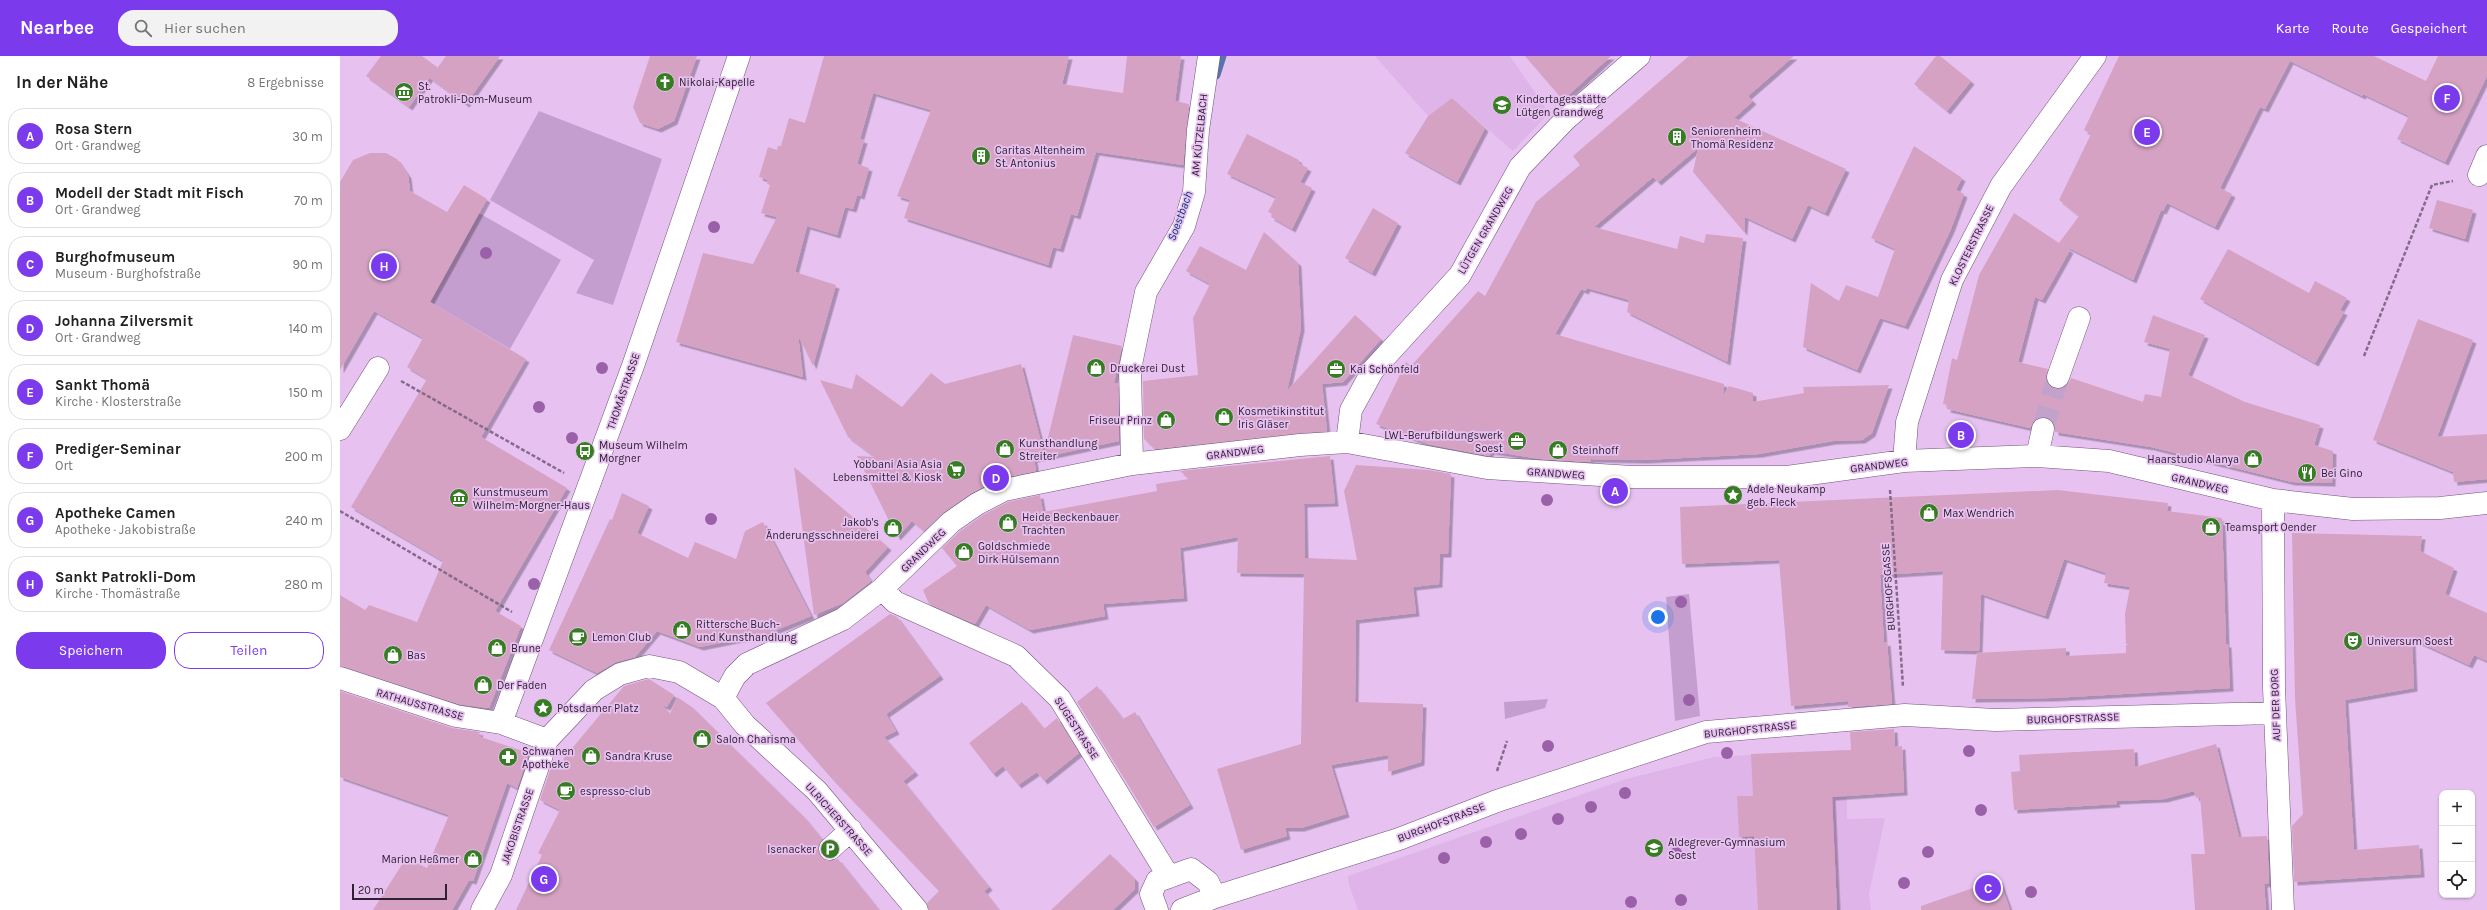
<!DOCTYPE html>
<html lang="de">
<meta charset="utf-8">
<style>
body{margin:0;font-family:Karla,sans-serif;background:#f2f2f2;color:#202124}
.controls{position:absolute;right:12px;bottom:12px;display:grid;overflow:hidden;border-radius:8px;box-shadow:0 1px 3px #0004}
.controls button{width:36px;height:36px;display:grid;place-items:center;padding:0;border:0;border-bottom:1px solid #e0e0e0;background:#fff;color:#202124;font:20px sans-serif}
.scale{position:absolute;left:12px;bottom:10px;width:95px;box-sizing:border-box;padding-left:4px;border:2px solid #2f2133;border-top:0;font-size:11px;line-height:14px;white-space:nowrap;color:#2f2133;-webkit-text-stroke:3px #e7c2f1;paint-order:stroke}
.you{position:absolute;left:1318px;top:561px;width:14px;height:14px;margin:-10px;border:3px solid #fff;border-radius:50%;background:#1a73e8;box-shadow:0 0 0 6px #1a73e833}
.badge{display:grid;place-items:center;width:26px;height:26px;border-radius:50%;background:#7c3aed;color:#fff;font-size:13px;font-weight:700}
.pin{position:absolute;translate:-50% -50%;border:2px solid #fff;box-shadow:0 1px 4px #0006}
.list{margin:0;padding:0;list-style:none}
h2{display:flex;justify-content:space-between;align-items:center;height:52px;margin:0;padding:0 16px;font-size:17px}
h2 small{font-size:13px;font-weight:400;color:#757577}
.list li{display:grid;grid-template-columns:26px 1fr auto;gap:12px;align-items:center;box-sizing:border-box;height:56px;margin:0 8px 8px;padding:0 8px;border:1px solid #e0e0e0;border-radius:16px}
.list b{display:block;font-size:15px;white-space:nowrap}
.list p{margin:0;font-size:13px;white-space:nowrap;color:#757577}
.list em{font-size:13px;font-style:normal;color:#757577}
.actions{display:flex;gap:8px;padding:12px 16px}
.actions a{flex:1;padding:9px 0;border:1px solid #7c3aed;border-radius:16px;text-align:center;font-size:14px;color:#7c3aed}
.actions .main{background:#7c3aed;color:#fff}
.icon{flex:none;width:22px;height:22px;fill:none;stroke:currentColor;stroke-width:2;stroke-linecap:round;stroke-linejoin:round}
.map{position:relative;flex:none;width:2147px;height:854px;overflow:hidden}
header{display:flex;align-items:center;gap:24px;box-sizing:border-box;height:56px;padding:0 20px;background:#7c3aed;color:#fff}
header strong{font-size:19px}
nav{display:flex;gap:22px;margin-inline-start:auto;font-size:14px}
.search{width:280px;height:36px;background:#f2f2f2;display:flex;align-items:center;gap:10px;box-sizing:border-box;padding:0 14px;border-radius:16px;color:#757577;font-size:15px}
main{display:flex}
aside{flex:1;background:#fff}
.map>svg:first-child{display:block}
.built{fill:#deb4e9}
.green{fill:#c49ece}
.lines{fill:none;stroke-linecap:round;stroke-linejoin:round}
.stream{stroke:#5874af;stroke-width:9}
.building{fill:#d6a2c4;filter:url(#shadow)}
.minor-tunnel{stroke:#c2a2cb;stroke-width:22;stroke-dasharray:22 11;stroke-linecap:butt}
.minor-casing{stroke:#73527c;stroke-width:23}
.path{stroke:#846b8a;stroke-width:2.5;stroke-dasharray:4 2;stroke-linecap:butt}
.minor{stroke:#fff;stroke-width:22}
.tree{fill:#9a60a8}
.labels{text-anchor:middle;stroke-width:3.5;stroke-linejoin:round;paint-order:stroke}
.poi-label{font-size:11px;fill:#2f2133;stroke:#e7c2f1;text-anchor:start}
.street-label{font-size:11px;fill:#2f2133;stroke:#e7c2f1}
.water-label{font-size:12px;font-style:italic;fill:#093678;stroke:#e7c2f1}
</style>
<header>
<strong>Nearbee</strong>
<div class="search"><svg class="icon" aria-label="search" viewBox="0 0 24 24"><circle cx="10" cy="10" r="6"/><path d="M15 15l6 6"/></svg>Hier suchen</div>
<nav><a>Karte</a><a>Route</a><a>Gespeichert</a></nav>
</header>
<main>
<aside>
<h2>In der Nähe<small>8 Ergebnisse</small></h2>
<ul class="list">
<li><span class="badge">A</span><div><b>Rosa Stern</b><p>Ort · Grandweg</p></div><em>30 m</em></li>
<li><span class="badge">B</span><div><b>Modell der Stadt mit Fisch</b><p>Ort · Grandweg</p></div><em>70 m</em></li>
<li><span class="badge">C</span><div><b>Burghofmuseum</b><p>Museum · Burghofstraße</p></div><em>90 m</em></li>
<li><span class="badge">D</span><div><b>Johanna Zilversmit</b><p>Ort · Grandweg</p></div><em>140 m</em></li>
<li><span class="badge">E</span><div><b>Sankt Thomä</b><p>Kirche · Klosterstraße</p></div><em>150 m</em></li>
<li><span class="badge">F</span><div><b>Prediger-Seminar</b><p>Ort</p></div><em>200 m</em></li>
<li><span class="badge">G</span><div><b>Apotheke Camen</b><p>Apotheke · Jakobistraße</p></div><em>240 m</em></li>
<li><span class="badge">H</span><div><b>Sankt Patrokli-Dom</b><p>Kirche · Thomästraße</p></div><em>280 m</em></li>
</ul>
<div class="actions"><a class="main">Speichern</a><a>Teilen</a></div>
</aside>
<div class="map">
<svg width="2147" height="854" viewBox="0 0 2147 854">
<defs>
<filter id="shadow"><feDropShadow dx="3.5" dy="3.5" stdDeviation="0" flood-color="#0004"/></filter>
</defs>
<rect width="100%" height="100%" fill="#e7c2f1"/>
<path class="built" d="M1035,0H1170L1209,57L1173,95L1112,42L1088,60Z
M1506,694L1507,763L1545,762L1529,838L1531,854H1018L1009,829L1008,820L1286,723L1374,701Z"/>
<path class="green" d="M199,55L322,103L273,249L236,237L254,204L150,144Z
M139,157L221,204L170,293L90,246Z
M1349,538L1360,660L1335,665L1326,541Z
M1208,643L1205,652L1165,663L1164,646Z"/>
<g class="lines">
<path class="stream" d="M876,19L882,0"/>
</g>
<path class="building" d="M41,0H82L97,11L69,51L26,20Z
M106,0H160L126,48L90,22Z
M310,0H357L334,65L318,73L300,67L293,51Z
M484,0H729L722,28L783,37L787,0H841L835,45L849,48L843,109L756,96L737,160L731,158L720,193L713,191L708,209L564,162L570,144L557,140L591,54L533,37L520,83L524,84L517,108L529,112L521,140L517,139L513,153L505,151L497,179L467,170L455,216L496,229L473,310L458,279L463,321L336,286L363,197L413,208L437,161L421,157L430,129L427,128L428,124L419,121L428,91L437,94L438,90H441L449,62L465,67Z
M1185,0H1271L1223,44Z
M1349,0H1454L1408,40L1413,45L1394,62L1506,113L1485,157L1468,149L1452,183L1405,161L1404,176L1353,116L1358,92L1318,126L1313,121L1254,171L1337,193L1340,180L1364,187L1366,178L1403,182L1387,306L1287,256L1289,244L1247,232L1245,235L1241,233L1215,278L1384,328L1383,341L1389,330L1413,337V346L1464,337L1463,331L1549,329L1532,377L1522,384L1493,385L1419,398L1304,404L1251,403V406L1200,403L1151,395L1149,400L1088,388L1036,368L1066,306L1071,310L1138,235L1145,240L1196,146L1240,109L1233,100Z
M1596,0H1600L1631,25L1607,55L1574,28Z
M1779,0H2034L2086,25L2098,0H2147V20L2105,106L2057,83L2069,60L2023,38L2022,40L1950,5L1925,53L1920,51L1880,132L1892,138L1875,171L1827,147L1823,155L1821,154L1793,224L1721,188L1730,194L1702,244L1695,241L1678,306L1708,313L1706,324L1713,333L1726,331L1731,322L1803,346L1805,338L1821,341L1830,293L1804,286L1813,259L1865,279L1848,319L1905,346L1980,369L1974,389L1993,395L1992,427L1952,426L1811,391L1715,376V369L1705,361L1694,364L1690,372L1607,353L1608,349L1603,348L1612,302L1617,304L1639,219L1674,157L1719,187L1739,160L1719,144L1751,78L1744,74Z
M1112,42L1145,72L1117,126L1065,97L1088,60Z
M907,78L959,104L958,107L968,112L960,126L972,132L952,173L931,161L932,158L928,156L936,141L887,118Z
M1574,90L1622,122L1616,134L1624,138L1611,173L1565,270L1540,262L1517,314L1463,291L1471,227L1499,245L1506,229L1538,241L1555,193L1531,182Z
M30,97H46L57,103L68,119L70,135L107,156L124,129L147,143L90,246L186,303L141,381L227,432L155,555L181,570L149,652L119,648L0,610V539L25,554L29,549L77,566L103,505L11,451L87,323L67,311L83,282L34,255L0,314V126L13,104Z
M2097,144L2133,154L2125,183L2089,172Z
M1033,152L1058,167L1032,217L1005,202Z
M924,176L958,207L961,272L947,335L1015,259L1041,283L1003,326L982,328L987,375L815,393L804,383L803,325L858,319L853,262L870,228L846,215L860,190L906,214Z
M1888,193L1969,237L1975,225L2007,242L2000,254L2004,256L1975,307L1860,243Z
M2078,263L2133,284L2097,381L2147,378V423L2114,426L2113,416L2033,384Z
M733,279L782,290L774,327H778L779,385L694,403L696,415L658,423L630,438L604,456L584,475L572,465L557,481L517,400L535,401L508,381L480,324L512,333L516,318L562,351L591,317L605,328L681,308L704,398Z
M990,400L995,447L964,448L965,502L1017,504L1004,435L1016,409L1089,414L1111,418L1108,498H1100L1099,528L1073,531L1076,557L1016,564L1015,646L1083,648L1081,706L1048,716V699L991,709L1006,758L961,772H945L947,780L901,794L877,713L961,688L964,518L897,517L898,481L840,492L844,542L763,548L765,560L690,574L646,549L635,568L589,548L583,534L617,510L602,492L619,476L643,459L668,446L700,439L703,456L817,435L816,428L849,423L840,415Z
M454,411L548,491L525,516L531,525L503,547L474,559Z
M1718,434L1828,447L1827,455L1882,462L1886,588H1888L1890,632L1712,642L1632,643L1637,597L1726,592V600L1786,597V589H1789L1786,588L1785,558L1790,531L1764,527L1766,517L1724,503L1705,560L1641,538L1639,595L1601,594L1603,515L1540,519L1544,587L1547,586L1552,648L1508,651V645L1451,650L1439,504L1342,508L1340,451Z
M282,437L309,450L297,477L348,502L355,486L396,503L405,475L423,466L471,560L429,577L360,591L317,575L295,601L276,606L257,617L209,594L270,463L272,464Z
M1952,477L2082,480L2080,495L2114,512L2105,538L2147,557V605L2134,599L2129,609L2072,583L2074,632L2005,644L2014,794L2079,789L2081,818L1954,826L1952,770L1963,758L1955,643Z
M550,558L557,561L600,620L546,658L556,675L544,681L575,716L563,725L649,831L644,835L659,854H589L587,847L599,835L494,725L426,647Z
M309,623L334,639L327,651L322,649L330,658L337,641L352,651L464,761L482,783L478,790L481,801L487,805L498,803L539,854H176L202,799L198,797L220,754L200,744L213,705L222,708L224,702L284,630Z
M757,630L783,663L795,656L850,749L814,771L737,646Z
M0,635L112,672L140,676L138,680L189,697L177,732L167,727L133,825L129,824L112,854H33L66,802L87,812L109,759L0,721Z
M682,646L704,673L717,662L739,697L704,725L697,716L678,729L663,710L653,718L629,687Z
M1554,673L1555,691L1562,690L1564,736L1492,741L1497,854H1418L1414,780L1399,781L1397,740H1413L1411,698L1511,694L1510,676Z
M1876,688L1899,781L1927,780L1929,827L1924,828L1926,854H1855L1851,798H1865L1860,741L1856,742L1854,735L1824,743L1776,745L1777,748L1674,754L1671,716L1680,715L1679,699L1794,693L1795,711Z
M770,798L795,823V833L773,854H711Z
M1659,823L1670,854H1581V850Z"/>
<g class="lines">
<path class="minor-tunnel" d="M1703,373L1718,321"/>
<g class="minor-casing">
<path id="minor" d="M2139,119L2147,100
M1718,321L1739,262
M0,373L38,312
M1007,386L1011,354L1033,314L1120,219L1180,111L1226,63L1299,0
M1697,400L1703,373
M1564,405L1567,366L1612,224L1661,130L1755,0
M792,408L790,313L806,236L844,170L854,136L858,74L869,0
M1933,444L1934,632L1943,854
M542,533L555,546L676,600L720,643L829,821L851,813L868,826L875,841
M0,622L116,660L161,667L207,684
M383,642L395,620L407,608L503,563L542,533L611,466L637,448L664,434L792,408L960,389L1007,386L1147,412L1292,421H1447L1564,405L1697,400L1769,405L1933,444L2013,453L2100,452L2147,447
M161,667L294,307L399,0
M490,793L511,774
M142,854L161,819L207,684L254,634L280,618L309,610L339,616L383,642L405,669L477,735L577,854
M817,854L811,838L817,825L829,821
M842,854L875,841L1059,783L1157,745L1366,676L1565,659L1655,664L1935,657"/>
</g>
<path class="path" d="M2024,300L2092,129L2113,125
M61,325L224,417
M1550,434L1563,631
M0,455L172,556
M1157,715L1167,685"/>
<use href="#minor" class="minor"/>
</g>
<g class="tree">
<circle cx="374" cy="171" r="6"/>
<circle cx="146" cy="197" r="6"/>
<circle cx="262" cy="312" r="6"/>
<circle cx="199" cy="351" r="6"/>
<circle cx="232" cy="382" r="6"/>
<circle cx="1207" cy="444" r="6"/>
<circle cx="371" cy="463" r="6"/>
<circle cx="194" cy="528" r="6"/>
<circle cx="1341" cy="546" r="6"/>
<circle cx="1349" cy="644" r="6"/>
<circle cx="1208" cy="690" r="6"/>
<circle cx="1629" cy="695" r="6"/>
<circle cx="1387" cy="697" r="6"/>
<circle cx="1285" cy="737" r="6"/>
<circle cx="1251" cy="751" r="6"/>
<circle cx="1641" cy="754" r="6"/>
<circle cx="1218" cy="763" r="6"/>
<circle cx="1181" cy="778" r="6"/>
<circle cx="1146" cy="786" r="6"/>
<circle cx="1588" cy="796" r="6"/>
<circle cx="1336" cy="797" r="6"/>
<circle cx="1104" cy="802" r="6"/>
<circle cx="1564" cy="827" r="6"/>
<circle cx="1691" cy="836" r="6"/>
<circle cx="1341" cy="844" r="6"/>
<circle cx="1291" cy="846" r="6"/>
</g>
<defs>
<g id="church-disc" transform="scale(1)"><circle r="9.5" fill="#367c20" stroke="#e7c2f1"/><path d="M-1.2-6h2.4v3.5h3.3v2.4h-3.3V6h-2.4V-.1h-3.3v-2.4h3.3Z" fill="#fff"/></g>
<g id="museum-disc" transform="scale(1)"><circle r="9.5" fill="#367c20" stroke="#e7c2f1"/><path d="M0-6L6-3V-2H-6V-3ZM-5-1h2V3h-2ZM-1-1h2V3h-2ZM3-1h2V3H3ZM-6 4H6V6H-6Z" fill="#fff"/></g>
<g id="school-disc" transform="scale(1)"><circle r="9.5" fill="#367c20" stroke="#e7c2f1"/><path d="M0-5L7-2L0 1L-7-2ZM-4 1L0 2.5L4 1V4Q0 6-4 4Z" fill="#fff"/></g>
<g id="building-disc" transform="scale(1)"><circle r="9.5" fill="#367c20" stroke="#e7c2f1"/><path d="M-4-6H4V6H1V3H-1V6H-4ZM-2.5-4.3h1.7v1.8h-1.7ZM.8-4.3h1.7v1.8H.8ZM-2.5-1h1.7V.8h-1.7ZM.8-1h1.7V.8H.8Z" fill="#fff"/></g>
<g id="shop-disc" transform="scale(1)"><circle r="9.5" fill="#367c20" stroke="#e7c2f1"/><path d="M-5-2.5h2.3a2.7 3.5 0 0 1 5.4 0H5L5.5 6h-11ZM-1.5-2.5h3a1.5 2.3 0 0 0-3 0Z" fill="#fff"/></g>
<g id="office-disc" transform="scale(1)"><circle r="9.5" fill="#367c20" stroke="#e7c2f1"/><path d="M-6-3h4V-5.5h4V-3h4V5H-6ZM-1-4.5V-3h2v-1.5ZM-6 0V1H6V0Z" fill="#fff"/></g>
<g id="bus-disc" transform="scale(1)"><circle r="9.5" fill="#367c20" stroke="#e7c2f1"/><path d="M-5-6H5V4H4V6H2V4H-2V6H-4V4H-5ZM-3.5-4V0h7V-4ZM-3.5 1.2v1.5H-2V1.2ZM2 1.2v1.5H3.5V1.2Z" fill="#fff"/></g>
<g id="supermarket-disc" transform="scale(1)"><circle r="9.5" fill="#367c20" stroke="#e7c2f1"/><path d="M-6-5.5h2.5l.6 2H6L4.5 2H-2.5L-4.4-4H-6ZM-1.5 3.2a1.3 1.3 0 1 0 .1 0ZM3 3.2a1.3 1.3 0 1 0 .1 0Z" fill="#fff"/></g>
<g id="restaurant-disc" transform="scale(1)"><circle r="9.5" fill="#367c20" stroke="#e7c2f1"/><path d="M-5-6h1v4h1v-4h1v4h1v-4h1v5L-1.5 .5V6h-2V.5L-5-1ZM5-6V6H3V1.5H1.5Q1.5-4 5-6Z" fill="#fff"/></g>
<g id="sight-disc" transform="scale(1)"><circle r="9.5" fill="#367c20" stroke="#e7c2f1"/><path d="M0-6L1.8-2.2L6-1.7L2.9 1.2L3.7 5.4L0 3.3L-3.7 5.4L-2.9 1.2L-6-1.7L-1.8-2.2Z" fill="#fff"/></g>
<g id="cafe-disc" transform="scale(1)"><circle r="9.5" fill="#367c20" stroke="#e7c2f1"/><path d="M-5.5-4.5H6V0H3Q3 3.5 0 3.5H-2.5Q-5.5 3.5-5.5 0ZM3-3.2v2h1.7v-2ZM-6 4.5H4V6H-6Z" fill="#fff"/></g>
<g id="theatre-disc" transform="scale(1)"><circle r="9.5" fill="#367c20" stroke="#e7c2f1"/><path d="M-5-5.5Q0-4 5-5.5V0Q5 5 0 6Q-5 5-5 0ZM-3.3-2.5H-1v1.5H-3.3ZM1-2.5H3.3v1.5H1ZM-2.8 1Q0 5.5 2.8 1Z" fill="#fff"/></g>
<g id="pharmacy-disc" transform="scale(1)"><circle r="9.5" fill="#367c20" stroke="#e7c2f1"/><path d="M-2-6h4v4h4v4h-4v4h-4v-4h-4v-4h4Z" fill="#fff"/></g>
<g id="parking-disc" transform="scale(1)"><circle r="9.5" fill="#367c20" stroke="#e7c2f1"/><path d="M-3.5-5.5H1a3.5 3.5 0 0 1 0 7H-1V5.5H-3.5ZM-1-3.4V-.6H.8a1.4 1.4 0 0 0 0-2.8Z" fill="#fff"/></g>
</defs>
<g fill-rule="evenodd">
<use href="#church-disc" x="325" y="26"/>
<use href="#museum-disc" x="64" y="36"/>
<use href="#school-disc" x="1162" y="49"/>
<use href="#building-disc" x="1337" y="81"/>
<use href="#building-disc" x="641" y="100"/>
<use href="#shop-disc" x="756" y="312"/>
<use href="#office-disc" x="996" y="313"/>
<use href="#shop-disc" x="884" y="361"/>
<use href="#shop-disc" x="826" y="364"/>
<use href="#office-disc" x="1177" y="385"/>
<use href="#shop-disc" x="665" y="393"/>
<use href="#shop-disc" x="1218" y="394"/>
<use href="#bus-disc" x="245" y="395"/>
<use href="#shop-disc" x="1913" y="403"/>
<use href="#supermarket-disc" x="616" y="414"/>
<use href="#restaurant-disc" x="1967" y="417"/>
<use href="#sight-disc" x="1393" y="439"/>
<use href="#museum-disc" x="119" y="442"/>
<use href="#shop-disc" x="1589" y="457"/>
<use href="#shop-disc" x="668" y="467"/>
<use href="#shop-disc" x="1871" y="471"/>
<use href="#shop-disc" x="553" y="472"/>
<use href="#shop-disc" x="624" y="496"/>
<use href="#shop-disc" x="342" y="574"/>
<use href="#cafe-disc" x="238" y="581"/>
<use href="#theatre-disc" x="2013" y="585"/>
<use href="#shop-disc" x="157" y="592"/>
<use href="#shop-disc" x="53" y="599"/>
<use href="#shop-disc" x="143" y="629"/>
<use href="#sight-disc" x="203" y="652"/>
<use href="#shop-disc" x="362" y="683"/>
<use href="#shop-disc" x="251" y="700"/>
<use href="#pharmacy-disc" x="168" y="701"/>
<use href="#cafe-disc" x="226" y="735"/>
<use href="#school-disc" x="1314" y="792"/>
<use href="#parking-disc" x="490" y="793"/>
<use href="#shop-disc" x="133" y="803"/>
</g>
<g class="labels">
<g class="poi-label">
<text x="339" y="30">Nikolai-Kapelle</text>
<text x="78" y="34">St.<tspan x="78" dy="13">Patrokli-Dom-Museum</tspan></text>
<text x="1176" y="47">Kindertagesstätte<tspan x="1176" dy="13">Lütgen Grandweg</tspan></text>
<text x="1351" y="79">Seniorenheim<tspan x="1351" dy="13">Thomä Residenz</tspan></text>
<text x="655" y="98">Caritas Altenheim<tspan x="655" dy="13">St. Antonius</tspan></text>
<text x="770" y="316">Druckerei Dust</text>
<text x="1010" y="317">Kai Schönfeld</text>
<text x="898" y="359">Kosmetikinstitut<tspan x="898" dy="13">Iris Gläser</tspan></text>
<text x="812" y="368" text-anchor="end">Friseur Prinz</text>
<text x="1163" y="383" text-anchor="end">LWL-Berufbildungswerk<tspan x="1163" dy="13">Soest</tspan></text>
<text x="679" y="391">Kunsthandlung<tspan x="679" dy="13">Streiter</tspan></text>
<text x="259" y="393">Museum Wilhelm<tspan x="259" dy="13">Morgner</tspan></text>
<text x="1232" y="398">Steinhoff</text>
<text x="1899" y="407" text-anchor="end">Haarstudio Alanya</text>
<text x="602" y="412" text-anchor="end">Yobbani Asia Asia<tspan x="602" dy="13">Lebensmittel &amp; Kiosk</tspan></text>
<text x="1981" y="421">Bei Gino</text>
<text x="1407" y="437">Adele Neukamp<tspan x="1407" dy="13">geb. Fleck</tspan></text>
<text x="133" y="440">Kunstmuseum<tspan x="133" dy="13">Wilhelm-Morgner-Haus</tspan></text>
<text x="1603" y="461">Max Wendrich</text>
<text x="682" y="465">Heide Beckenbauer<tspan x="682" dy="13">Trachten</tspan></text>
<text x="539" y="470" text-anchor="end">Jakob's<tspan x="539" dy="13">Änderungsschneiderei</tspan></text>
<text x="1885" y="475">Teamsport Oender</text>
<text x="638" y="494">Goldschmiede<tspan x="638" dy="13">Dirk Hülsemann</tspan></text>
<text x="356" y="572">Rittersche Buch-<tspan x="356" dy="13">und Kunsthandlung</tspan></text>
<text x="252" y="585">Lemon Club</text>
<text x="2027" y="589">Universum Soest</text>
<text x="171" y="596">Brune</text>
<text x="67" y="603">Bas</text>
<text x="157" y="633">Der Faden</text>
<text x="217" y="656">Potsdamer Platz</text>
<text x="376" y="687">Salon Charisma</text>
<text x="182" y="699">Schwanen<tspan x="182" dy="13">Apotheke</tspan></text>
<text x="265" y="704">Sandra Kruse</text>
<text x="240" y="739">espresso-club</text>
<text x="1328" y="790">Aldegrever-Gymnasium<tspan x="1328" dy="13">Soest</tspan></text>
<text x="476" y="797" text-anchor="end">Isenacker</text>
<text x="119" y="807" text-anchor="end">Marion Heßmer</text>
</g>
<g class="street-label">
<text transform="translate(859 79) rotate(-84)" y="4">AM KÜTZELBACH</text>
<text transform="translate(1145 174) rotate(-60)" y="4">LÜTGEN GRANDWEG</text>
<text transform="translate(1631 189) rotate(-64)" y="4">KLOSTERSTRASSE</text>
<text transform="translate(283 335) rotate(-71)" y="4">THOMÄSTRASSE</text>
<text transform="translate(895 396) rotate(-7)" y="4">GRANDWEG</text>
<text transform="translate(1539 409) rotate(-7)" y="4">GRANDWEG</text>
<text transform="translate(1216 417) rotate(4)" y="4">GRANDWEG</text>
<text transform="translate(1860 427) rotate(13)" y="4">GRANDWEG</text>
<text transform="translate(583 494) rotate(-44)" y="4">GRANDWEG</text>
<text transform="translate(1548 531) rotate(-94)" y="4">BURGHOFSGASSE</text>
<text transform="translate(80 648) rotate(16)" y="4">RATHAUSSTRASSE</text>
<text transform="translate(1935 649) rotate(-92)" y="4">AUF DER BORG</text>
<text transform="translate(1733 662) rotate(-2)" y="4">BURGHOFSTRASSE</text>
<text transform="translate(737 672) rotate(57)" y="4">SUGESTRASSE</text>
<text transform="translate(1410 673) rotate(-6)" y="4">BURGHOFSTRASSE</text>
<text transform="translate(499 763) rotate(48)" y="4">ULRICHERSTRASSE</text>
<text transform="translate(1101 766) rotate(-21)" y="4">BURGHOFSTRASSE</text>
<text transform="translate(177 770) rotate(-71)" y="4">JAKOBISTRASSE</text>
</g>
<g class="water-label">
<text transform="translate(840 160) rotate(-70)" y="4">Soestbach</text>
</g>
</g>
</svg>
<div class="controls">
<button>+</button>
<button>−</button>
<button><svg class="icon" aria-label="locate" viewBox="0 0 24 24"><circle cx="12" cy="12" r="6"/><path d="M12 2v4M12 18v4M2 12h4M18 12h4"/></svg></button>
</div>
<div class="scale">20 m</div>
<div class="you"></div>
<div class="pin badge" style="left:1275px;top:435px">A</div>
<div class="pin badge" style="left:1621px;top:379px">B</div>
<div class="pin badge" style="left:1648px;top:832px">C</div>
<div class="pin badge" style="left:656px;top:422px">D</div>
<div class="pin badge" style="left:1807px;top:76px">E</div>
<div class="pin badge" style="left:2107px;top:42px">F</div>
<div class="pin badge" style="left:204px;top:823px">G</div>
<div class="pin badge" style="left:44px;top:210px">H</div>
</div>
</main>
